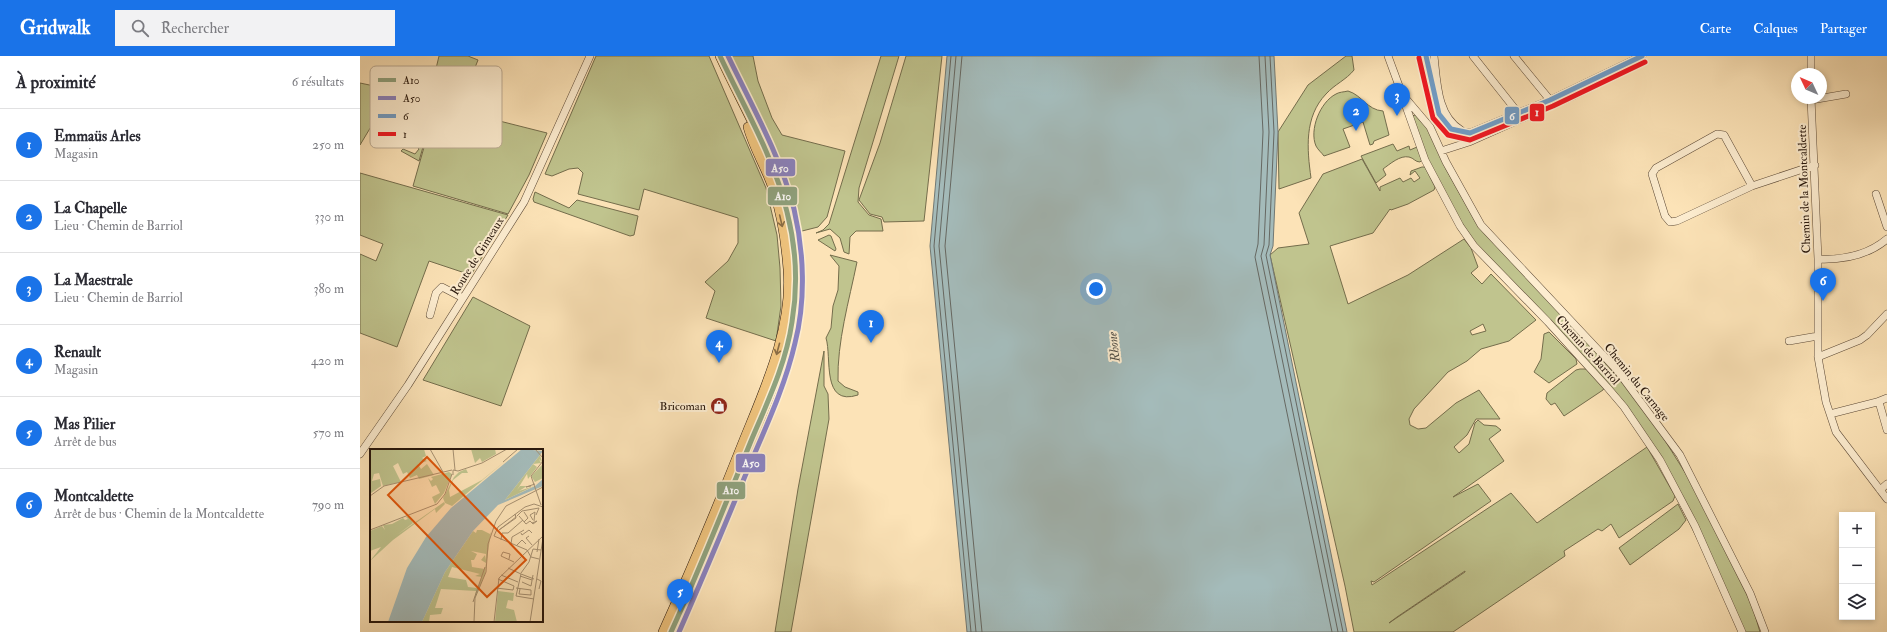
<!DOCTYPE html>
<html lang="fr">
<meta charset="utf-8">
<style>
body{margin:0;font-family:"IM FELL Double Pica",serif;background:#f2f2f3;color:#2b2b33}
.controls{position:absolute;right:12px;bottom:12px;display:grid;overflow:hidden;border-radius:0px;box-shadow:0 2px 6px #0003}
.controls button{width:36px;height:36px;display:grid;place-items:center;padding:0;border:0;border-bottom:1px solid #e1e1e2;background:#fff;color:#2b2b33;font:20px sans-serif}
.compass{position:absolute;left:1431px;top:12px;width:36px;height:36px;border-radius:50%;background:#fff;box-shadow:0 2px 6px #0003;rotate:314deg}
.you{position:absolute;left:736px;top:233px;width:14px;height:14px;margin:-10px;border:3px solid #fff;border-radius:50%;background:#1a73e8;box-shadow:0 0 0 6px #1a73e833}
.badge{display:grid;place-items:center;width:26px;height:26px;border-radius:50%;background:#1a73e8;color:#fff;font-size:13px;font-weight:700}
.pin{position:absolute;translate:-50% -33px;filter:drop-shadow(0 1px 2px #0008)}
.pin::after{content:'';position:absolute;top:21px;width:14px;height:12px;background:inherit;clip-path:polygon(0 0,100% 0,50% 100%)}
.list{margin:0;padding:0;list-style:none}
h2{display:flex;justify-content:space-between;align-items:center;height:52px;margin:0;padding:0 16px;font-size:17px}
h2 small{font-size:13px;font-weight:400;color:#7c7c81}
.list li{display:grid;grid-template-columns:26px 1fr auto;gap:12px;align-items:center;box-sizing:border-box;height:72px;padding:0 16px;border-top:1px solid #e1e1e2}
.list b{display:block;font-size:15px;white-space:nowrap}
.list p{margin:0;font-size:13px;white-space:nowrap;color:#7c7c81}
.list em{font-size:13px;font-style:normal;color:#7c7c81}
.icon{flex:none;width:22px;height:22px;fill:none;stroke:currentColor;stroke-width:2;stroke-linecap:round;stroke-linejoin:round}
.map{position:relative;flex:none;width:1527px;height:576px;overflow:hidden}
header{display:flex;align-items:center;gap:24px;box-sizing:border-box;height:56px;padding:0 20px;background:#1a73e8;color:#fff}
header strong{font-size:19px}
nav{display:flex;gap:22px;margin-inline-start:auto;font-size:14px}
.search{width:280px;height:36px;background:#f2f2f3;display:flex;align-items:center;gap:10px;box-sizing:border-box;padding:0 14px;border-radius:0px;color:#7c7c81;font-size:15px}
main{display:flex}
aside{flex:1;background:#fff}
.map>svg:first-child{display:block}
.green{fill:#c0c48e;stroke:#746d4c;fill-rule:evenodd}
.water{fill:#a4bbba;stroke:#727974}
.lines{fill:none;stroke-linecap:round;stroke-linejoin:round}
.shore{stroke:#666862;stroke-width:1}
.minor-casing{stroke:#5c4936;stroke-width:8}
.major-casing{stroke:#27160b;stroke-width:10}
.minor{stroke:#fdedd0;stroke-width:7}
.major{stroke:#eec27c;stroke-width:9}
.bus-1-casing{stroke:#fdedd0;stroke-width:8}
.bus-2-casing{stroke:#fdedd0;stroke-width:8}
.bus-3-casing{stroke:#fdedd0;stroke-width:8}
.bus-4-casing{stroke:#fdedd0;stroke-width:8}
.bus-1{stroke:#8fa27e;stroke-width:5}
.bus-2{stroke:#8a82be;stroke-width:5}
.bus-3{stroke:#719dc7;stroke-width:5}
.bus-4{stroke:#ef1923;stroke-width:5}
.oneway{stroke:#8a6c44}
.labels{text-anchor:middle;stroke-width:4;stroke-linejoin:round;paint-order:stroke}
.street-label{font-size:12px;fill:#27160b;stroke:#fdedd0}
.poi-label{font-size:12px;fill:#27160b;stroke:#fdedd0;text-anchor:end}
.water-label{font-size:13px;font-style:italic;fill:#535048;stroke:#fdedd0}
.inset-road{fill:none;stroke:#a79172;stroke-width:1}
.view{fill:#de560c;fill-opacity:0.15;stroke:#de560c;stroke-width:2}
.inset-edge{fill:none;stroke:#27160b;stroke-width:2}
.key{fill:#fdedd0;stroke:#bdac95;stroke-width:1}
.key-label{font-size:11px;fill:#27160b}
.line-badge{stroke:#fdedd0;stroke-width:1.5}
.badge-label{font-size:11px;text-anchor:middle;font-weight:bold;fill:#fff}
</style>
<header>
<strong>Gridwalk</strong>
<div class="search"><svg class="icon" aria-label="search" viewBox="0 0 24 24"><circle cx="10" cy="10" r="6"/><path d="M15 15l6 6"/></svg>Rechercher</div>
<nav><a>Carte</a><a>Calques</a><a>Partager</a></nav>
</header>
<main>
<aside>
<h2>À proximité<small>6 résultats</small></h2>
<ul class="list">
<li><span class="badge">1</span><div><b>Emmaüs Arles</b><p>Magasin</p></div><em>250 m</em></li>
<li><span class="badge">2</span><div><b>La Chapelle</b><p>Lieu · Chemin de Barriol</p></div><em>330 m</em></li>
<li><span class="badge">3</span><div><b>La Maestrale</b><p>Lieu · Chemin de Barriol</p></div><em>380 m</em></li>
<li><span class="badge">4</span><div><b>Renault</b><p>Magasin</p></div><em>420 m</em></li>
<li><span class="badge">5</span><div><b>Mas Pilier</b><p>Arrêt de bus</p></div><em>570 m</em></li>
<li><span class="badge">6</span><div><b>Montcaldette</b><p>Arrêt de bus · Chemin de la Montcaldette</p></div><em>790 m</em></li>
</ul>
</aside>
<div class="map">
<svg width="1527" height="576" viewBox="0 0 1527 576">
<rect width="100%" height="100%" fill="#fce3b7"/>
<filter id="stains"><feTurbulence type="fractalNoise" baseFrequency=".005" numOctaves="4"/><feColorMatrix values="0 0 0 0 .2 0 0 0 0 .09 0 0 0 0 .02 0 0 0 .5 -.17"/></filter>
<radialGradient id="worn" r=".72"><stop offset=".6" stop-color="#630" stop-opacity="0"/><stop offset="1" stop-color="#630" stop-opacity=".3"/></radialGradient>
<path class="green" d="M79,0H108L118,4L101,47L70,38Z
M236,0H349L406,132L417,179L420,212L421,250L416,285L346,262L355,235L345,226L368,205L378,187V162L284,133L279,154L218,138L223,117L218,112L209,113L192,120L185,118Z
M370,0H393L398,25L412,62L422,79L485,95L467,161L458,171L438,176L433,145Z
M521,0H539L499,132L498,146L509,159L521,163L523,175H496L490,181L489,198L484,196L480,182L470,173L456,177L463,174L469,168Z
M546,0H582L564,165L524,166L522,161L510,158L499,144L520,87Z
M986,0H992L994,14C986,24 975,28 966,38C944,61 947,93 951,122L919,133L918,76L948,29Z
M0,27L33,34L0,89Z
M988,35C1002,39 1007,54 1023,55L1029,79L1014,85L1013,88L1010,89L1003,66L983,73L990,91L964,100C962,97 958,94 956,90C949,74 960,46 976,38C979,36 984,36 988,35Z
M54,44L75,49L59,105L41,95L43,93L55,98L59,93L50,84L46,62ZM58,67L64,71L56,80L51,75Z
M76,49L187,77L169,119L148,158L53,130Z
M1055,59L1068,73L1086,113L1119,172L1219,277L1271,337L1299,375L1331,426L1392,549L1400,576H1385L1283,376L1107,178L1069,107L1052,60Z
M1033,88L1037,95L1049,90L1050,94L1057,91L1062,104L1060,106C1055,106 1054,102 1049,101C1040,99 1030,108 1023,113L1026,119L1016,127L1001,100Z
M1002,103L1020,135V131L1040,122L1043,126L1051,122L1054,126L1060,122L1055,115L1050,119L1051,115L1062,111H1065L1075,131L1074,134L1048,148L1031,154L1030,153L1013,177L970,190L988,248L1048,219L1104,183L1111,192L1118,211L1111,217L1122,228L1131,218L1176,264L1149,285L1121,293L1107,305L1088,316L1054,353L1049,363L1050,369L1058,373L1066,372L1096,347L1119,334L1140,363H1116L1107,379L1094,391L1099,397L1109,388L1115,367L1118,364L1124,369L1136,370L1141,374L1129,383L1144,405L1093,441L1118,428L1131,445L1014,526L1011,525L1012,529L1151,437L1177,467L1287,391L1315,440L1313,445L1259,482L1251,468L1242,475L1238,473L1204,495L1205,500L1093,576H994L985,530L910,199L918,192L949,188L939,157L963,118ZM1123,268L1126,275L1112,279L1110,275ZM1105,515V516L1029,567L1037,561Z
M0,117L148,159L111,219L69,205L37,291L0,277V198L16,205L23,188L0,179Z
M175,136L209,152L217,144L278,160L274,179L270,180L174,146L173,143Z
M469,179L471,180L476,193L475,195L458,184Z
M470,199L497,206C489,245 477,286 478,325L485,331L498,336V339C461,351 472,301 466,282L471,272L473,250L478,234L479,210Z
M113,241L170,270L141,350L63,324Z
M1189,276L1216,303L1217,308L1189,327L1174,316L1181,303L1184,278Z
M464,295V330L468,338L469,363L431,576H415L438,433Z
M1220,313H1227L1244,332L1243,334L1204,360L1195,347L1191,349L1186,343L1187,337L1216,314Z
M1318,448L1326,464L1319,473L1270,509L1259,492Z"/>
<path class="water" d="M587,0H914L918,76L913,190L910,199L987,576H607L570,190Z"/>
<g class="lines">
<path class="shore" d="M591,0L574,190L611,576
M596,0L579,190L616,576
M602,0L585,190L622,576
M899,0L903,76L898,188L895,201L972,576
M905,0L909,76L904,189L901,200L978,576
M910,0L914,76L909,189L906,199L983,576"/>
<g class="minor-casing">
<path id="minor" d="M1028,0L1042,38L1070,71L1086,106L1121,169L1257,314L1320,399L1390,537L1405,576
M1066,0L1079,58L1091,73L1110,77L1190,44L1282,0
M1074,0C1077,26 1077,60 1101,74
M1113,0L1159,58
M1154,0L1190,44
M1451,18V0
M1043,42L1065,104L1100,170L1114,190L1188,266L1247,331L1264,351L1300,404L1335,470L1382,576
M1451,42L1458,203V301L1466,346L1476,376L1527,443
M1451,44L1486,38
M1109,86L1215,39L1269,12L1276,4
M1081,95L1109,86V81
M1392,130L1364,79L1357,78L1296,112L1292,118L1305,160L1310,166L1317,165L1392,130L1455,109
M1516,138L1527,171
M1458,203C1483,204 1507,200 1527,183
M70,259L76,237L82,231L103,242
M1429,285L1458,280
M1458,301L1500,284L1507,279L1527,258
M1519,346L1527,374
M1470,358L1517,346L1527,342
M0,398L48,329L164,146L230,0
M1520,434L1527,428"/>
</g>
<g class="major-casing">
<path id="major" d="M303,576C331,514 357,452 382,389C404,334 433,274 428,213C426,187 422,159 414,135C407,113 394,93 388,71
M311,576C336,522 358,466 381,411C395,375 411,339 424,302C439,257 438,202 427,155C414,101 383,50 360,0"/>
</g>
<use href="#minor" class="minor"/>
<use href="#major" class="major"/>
<g class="bus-1-casing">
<path id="bus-1" d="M311,576C340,513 365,449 391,385C407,347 426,308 432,266C438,230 436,191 427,156C414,101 384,51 360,0"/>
</g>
<g class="bus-2-casing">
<path id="bus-2" d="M319,576C341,526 362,476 383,425C401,381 424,335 435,287C446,244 444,196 434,153C420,99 392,50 368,0"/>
</g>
<g class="bus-3-casing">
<path id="bus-3" d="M1066,0L1079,58L1091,73L1110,77L1190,44L1282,0"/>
</g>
<g class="bus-4-casing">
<path id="bus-4" d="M1059,2L1073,62L1088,79L1110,84L1193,50L1285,6"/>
</g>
<use href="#bus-1" class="bus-1"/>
<use href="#bus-2" class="bus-2"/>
<use href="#bus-3" class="bus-3"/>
<use href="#bus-4" class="bus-4"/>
</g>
<defs><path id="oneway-shaft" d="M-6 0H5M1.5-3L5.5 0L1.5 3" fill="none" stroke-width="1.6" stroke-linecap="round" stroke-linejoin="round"/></defs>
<g class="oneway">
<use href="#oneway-shaft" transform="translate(421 165) rotate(77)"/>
<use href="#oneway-shaft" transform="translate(418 293) rotate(105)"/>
</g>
<defs>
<g id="shop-disc" transform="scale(0.9)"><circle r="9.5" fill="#8f2418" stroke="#fdedd0"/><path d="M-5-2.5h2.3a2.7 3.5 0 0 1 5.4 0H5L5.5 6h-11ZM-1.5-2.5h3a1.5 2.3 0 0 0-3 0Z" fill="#fff"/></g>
</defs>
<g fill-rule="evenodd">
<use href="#shop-disc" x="359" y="350"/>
</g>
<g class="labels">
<g class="street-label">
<text transform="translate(1444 133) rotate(-92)" y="4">Chemin de la Montcaldette</text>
<text transform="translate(117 200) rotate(-58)" y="4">Route de Gimeaux</text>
<text transform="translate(1228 294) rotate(48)" y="4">Chemin de Barriol</text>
<text transform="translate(1277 326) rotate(51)" y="4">Chemin du Carnage</text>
</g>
<g class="poi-label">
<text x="346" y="354">Bricoman</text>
</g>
<g class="water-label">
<text transform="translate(753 291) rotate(-97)" y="5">Rhone</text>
</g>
</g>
<g transform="translate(10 393)">
<rect width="173" height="173" fill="#fce3b7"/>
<path d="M0,0H54L56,7L52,9L57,12L48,15L51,20L57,15L64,26L49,30L47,26L40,29L37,23L33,25L28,14L23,17L31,33L13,37L9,24L4,25L2,32L10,30L11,37L1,44ZM101,0H125L126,5L112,13L110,9L105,14ZM170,6L172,13L169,10L171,14L163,15L167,18L158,30L157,25L147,41L150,37H157L149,42L164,37L135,51ZM135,12L82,57L75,54L73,49L84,28L89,23L96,20L98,24H92L83,31L79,41L80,48L112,31ZM173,15V29L165,33L161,27ZM79,23L82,25L74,44L65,55L62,48L70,44L66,36L62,38L58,29L61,32L63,30L61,28ZM74,53L75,55L66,64L65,60L23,91L0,112L11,98L0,102V82L12,77L15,81L13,76L22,75L33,69L35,71L38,70L36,68L39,67L43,74L27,86ZM107,81H112L120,85L121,83L115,125L104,151L106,142L71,140L65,159H73L71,165L60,166L59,173H52L75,123L103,82L106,84ZM116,96V111L115,106L111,111L116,114L115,120L102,118L101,111H104L107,105L101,102L116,105ZM82,118L110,125L105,127L112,128L113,125L107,141V139L98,138L96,131L78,128ZM128,142L144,144L143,152L138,151L136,159L144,161L147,173H125Z" fill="#c0c48e" fill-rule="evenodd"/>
<path d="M152,0L173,2L135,51L165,37L173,30V37L128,56L103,82L75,123L52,173H18L37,119L56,88L81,59Z" fill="#a4bbba"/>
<path class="inset-road" d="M60,0L73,23M83,0L85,21M165,0L173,9M133,13L148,0M83,26V21L88,22L112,14L137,0M161,37L156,38L165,35M0,47L14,37L82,21M171,56L161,27L173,12M145,65L146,68L129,81L146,69L145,65M147,67L152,62L169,59L166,66M149,67L156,75L160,72L163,75L167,72L162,74M163,71L160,66L165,63L164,72M154,73L158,69L154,63M0,81L67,55L75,45L82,25M151,84L152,86L159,81L162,84M124,87L128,78L155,58L164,55L173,58M124,87L157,101M159,87L156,89L162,96M131,91L132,84H138L153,71M141,95L142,88L154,81M146,97L152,91L156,95M157,101L161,108L169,110M167,103L169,90M139,110L140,105L133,103L131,107L144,113M138,119L151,125M151,124L159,113L163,100L171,101M151,125L146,147L164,150M151,125L164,130M131,126L148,133M150,127L162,131M128,130L144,137M167,130L171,132L169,140M152,133L161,137L163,126M126,139L143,141L144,137M146,139L161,141V146L149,145L150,140M103,153L115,118M104,173L105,149L116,123L118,95L126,72L136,57L173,38M124,173L129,129L173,87M160,173L173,89"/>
<path class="view" d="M57,8L156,111L117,148L18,46Z"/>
<rect width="173" height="173" class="inset-edge"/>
</g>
<rect x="10" y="10" width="132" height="82" rx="6" class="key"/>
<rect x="18" y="22" width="18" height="4" fill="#8fa27e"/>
<rect x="18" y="40" width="18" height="4" fill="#8a82be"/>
<rect x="18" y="58" width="18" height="4" fill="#719dc7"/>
<rect x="18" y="76" width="18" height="4" fill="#ef1923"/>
<g class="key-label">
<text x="43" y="28">A10</text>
<text x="43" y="46">A50</text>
<text x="43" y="64">6</text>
<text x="43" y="82">1</text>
</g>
<g class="line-badge">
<rect x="1169" y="47" width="16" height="19" rx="4" fill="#ef1923"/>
<rect x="1144" y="50" width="16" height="19" rx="4" fill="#719dc7"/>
<rect x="405" y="102" width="31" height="19" rx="4" fill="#8a82be"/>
<rect x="407" y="130" width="31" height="20" rx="4" fill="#8fa27e"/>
<rect x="375" y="397" width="31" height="20" rx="4" fill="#8a82be"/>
<rect x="356" y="425" width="30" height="19" rx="4" fill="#8fa27e"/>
</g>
<g class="badge-label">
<text x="1177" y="60">1</text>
<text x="1152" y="64">6</text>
<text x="420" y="116">A50</text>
<text x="423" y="144">A10</text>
<text x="391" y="411">A50</text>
<text x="371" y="438">A10</text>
</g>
<rect width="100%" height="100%" filter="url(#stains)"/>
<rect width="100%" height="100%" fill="url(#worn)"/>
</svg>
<div class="controls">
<button>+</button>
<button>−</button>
<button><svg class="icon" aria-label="layers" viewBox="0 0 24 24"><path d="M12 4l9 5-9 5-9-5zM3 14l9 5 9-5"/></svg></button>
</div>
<svg class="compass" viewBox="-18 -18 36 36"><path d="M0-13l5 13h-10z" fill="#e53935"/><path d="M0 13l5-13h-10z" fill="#7c7c81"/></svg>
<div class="you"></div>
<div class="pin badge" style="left:511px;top:287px">1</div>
<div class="pin badge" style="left:996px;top:75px">2</div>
<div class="pin badge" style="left:1037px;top:60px">3</div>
<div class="pin badge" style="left:359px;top:307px">4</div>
<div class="pin badge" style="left:320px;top:556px">5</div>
<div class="pin badge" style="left:1463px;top:245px">6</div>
</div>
</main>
